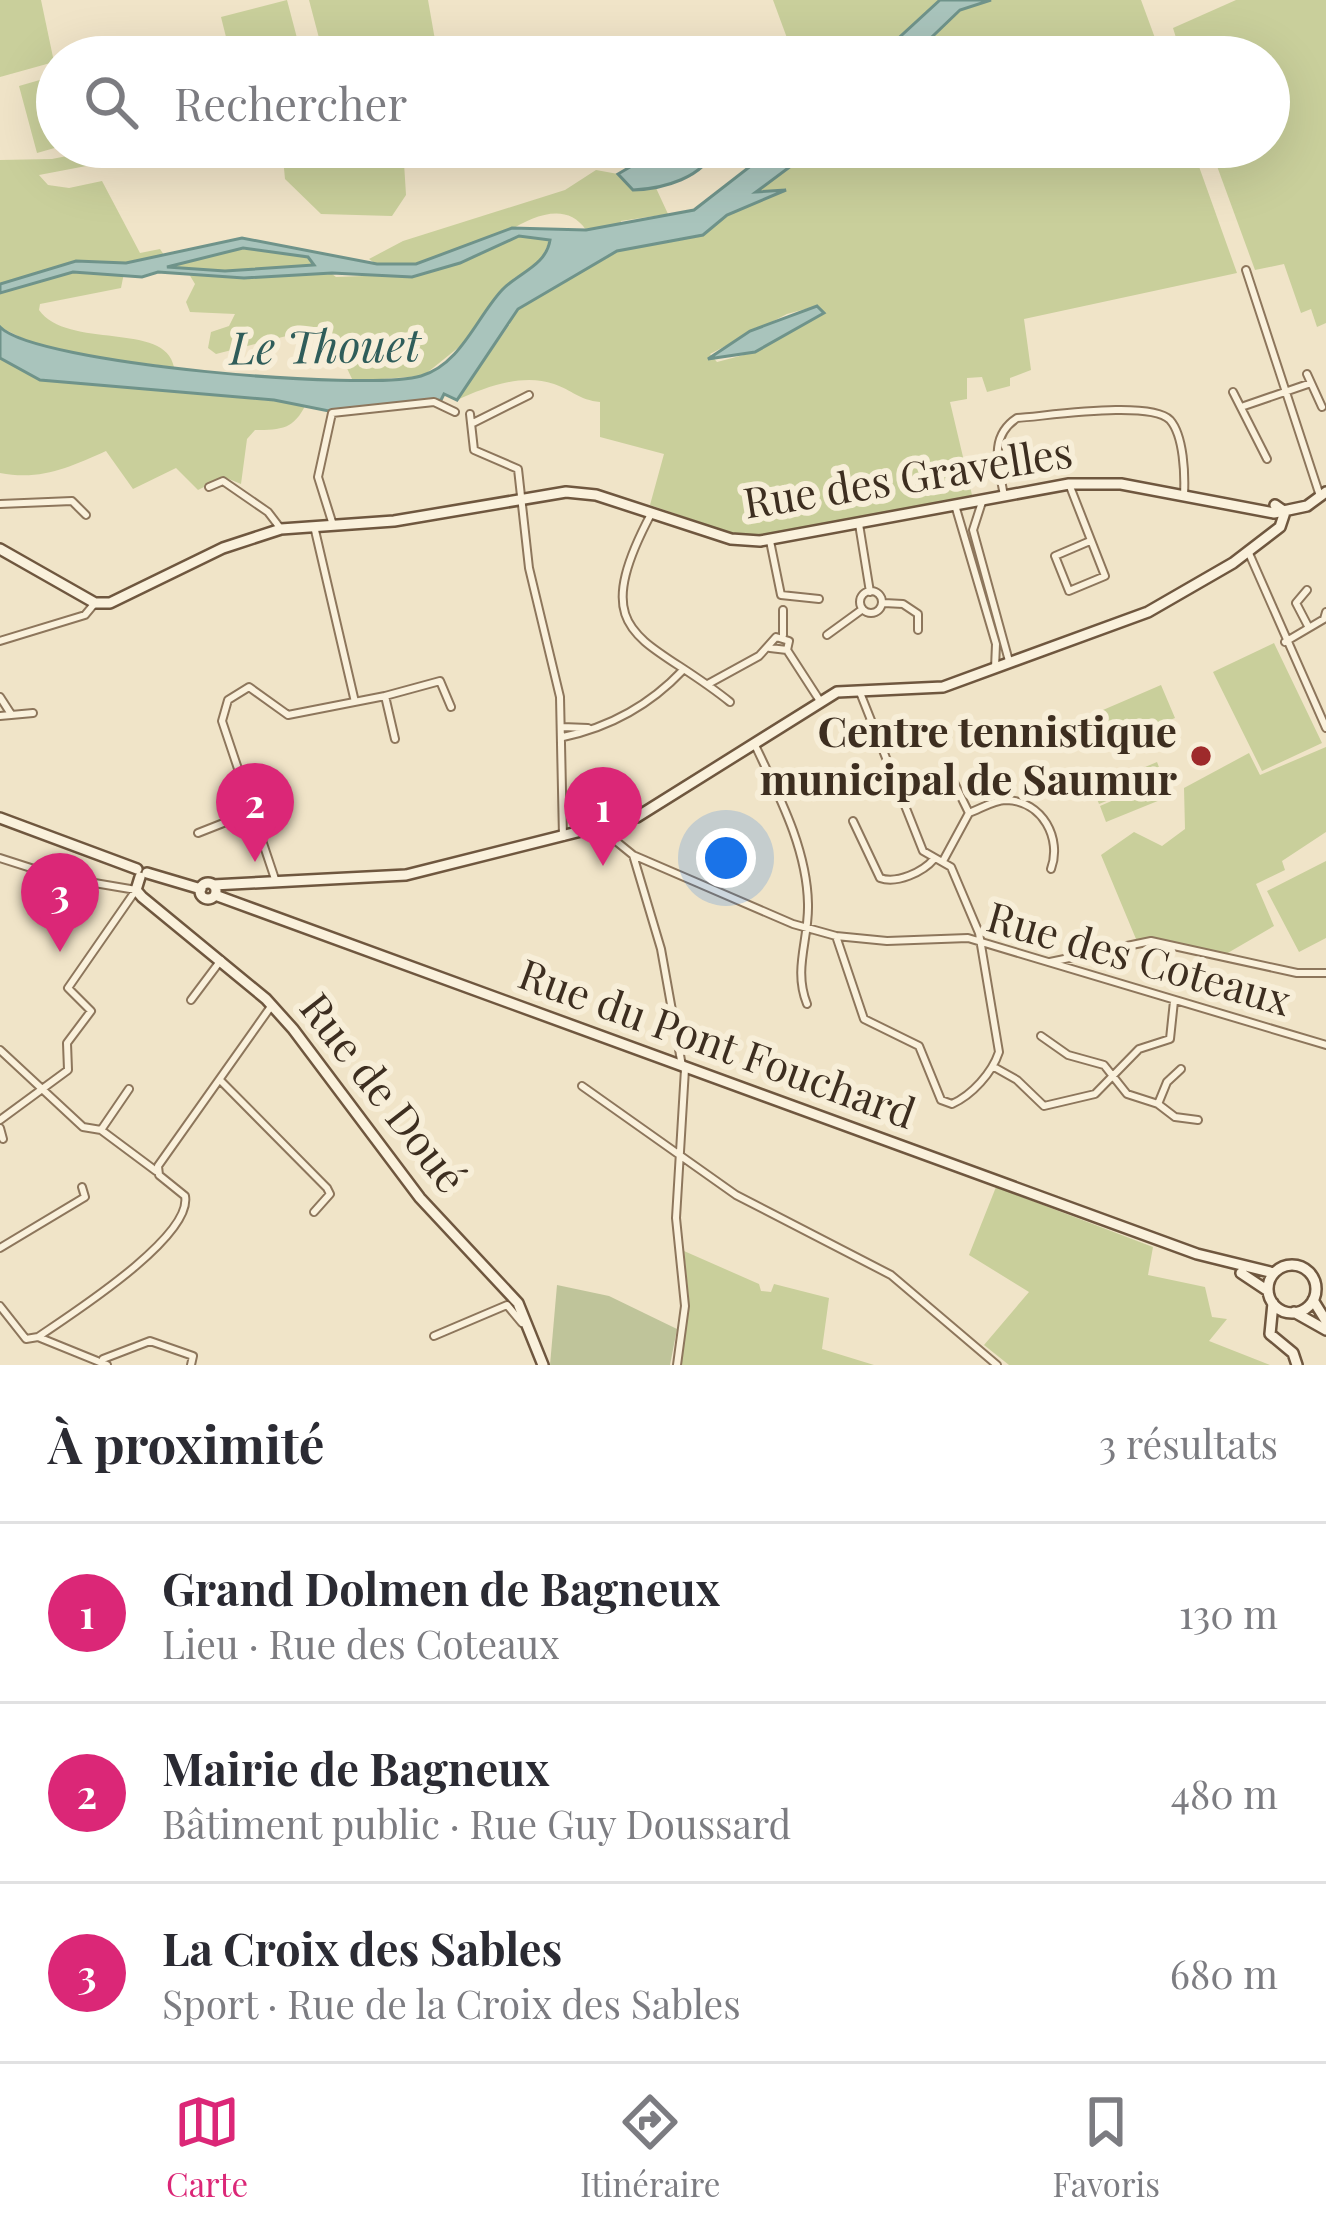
<!DOCTYPE html>
<html lang="fr">
<meta charset="utf-8">
<style>
body{margin:0;font-family:"Playfair Display",serif;background:#f7f7f7;color:#2b2b33}
.you{position:absolute;left:726px;top:858px;width:42px;height:42px;margin:-30px;border:9px solid #fff;border-radius:50%;background:#1a73e8;box-shadow:0 0 0 18px #1a73e833}
.badge{display:grid;place-items:center;width:78px;height:78px;border-radius:50%;background:#db2777;color:#fff;font-size:39px;font-weight:700}
.pin{position:absolute;translate:-50% -99px;filter:drop-shadow(0 3px 6px #0008)}
.pin::after{content:'';position:absolute;top:63px;width:42px;height:36px;background:inherit;clip-path:polygon(0 0,100% 0,50% 100%)}
.list{margin:0;padding:0;list-style:none}
h2{display:flex;justify-content:space-between;align-items:center;height:156px;margin:0;padding:0 48px;font-size:51px}
h2 small{font-size:39px;font-weight:400;color:#7c7c81}
.list li{display:grid;grid-template-columns:78px 1fr auto;gap:36px;align-items:center;box-sizing:border-box;height:180px;padding:0 48px;border-top:3px solid #e1e1e2}
.list b{display:block;font-size:45px;white-space:nowrap}
.list p{margin:0;font-size:39px;white-space:nowrap;color:#7c7c81}
.list em{font-size:39px;font-style:normal;color:#7c7c81}
.icon{flex:none;width:66px;height:66px;fill:none;stroke:currentColor;stroke-width:2;stroke-linecap:round;stroke-linejoin:round}
.map{position:relative;flex:none;width:1326px;height:1365px;overflow:hidden}
.search{position:absolute;background:#fff;box-shadow:0 12px 48px #0002;left:36px;right:36px;top:36px;height:132px;display:flex;align-items:center;gap:30px;box-sizing:border-box;padding:0 42px;border-radius:66px;color:#7c7c81;font-size:45px}
.sheet{height:696px;background:#fff}
nav{display:flex;justify-content:space-around;align-items:center;box-sizing:border-box;height:168px;border-top:3px solid #e1e1e2;background:#fff;font-size:33px;color:#7c7c81}
nav a{display:grid;justify-items:center;gap:6px}
nav .on{color:#db2777}
.map>svg:first-child{display:block}
.green{fill:#c9cf9b;fill-rule:evenodd}
.cemetery{fill:#bfc49a}
.water{fill:#a9c4bc;stroke:#6f938a;stroke-width:3;fill-rule:evenodd}
.lines{fill:none;stroke-linecap:round;stroke-linejoin:round}
.street-casing{stroke:#8d765c;stroke-width:10}
.secondary-casing{stroke:#6f573f;stroke-width:14}
.street{stroke:#faf1dc;stroke-width:6}
.secondary{stroke:#faf1dc;stroke-width:9}
.poi-dot{fill:#9e2a2b;stroke:#f7eed8;stroke-width:4.5}
.labels{text-anchor:middle;stroke-width:12;stroke-linejoin:round;paint-order:stroke}
.street-label{font-size:42px;fill:#3d2e20;stroke:#f7eed8}
.poi-label{font-size:42px;font-weight:bold;fill:#3d2e20;stroke:#f7eed8;text-anchor:end}
.water-label{font-size:45px;font-style:italic;fill:#2f5d5a;stroke:#f7eed8}
</style>
<div class="map">
<svg width="1326" height="1365" viewBox="0 0 1326 1365">
<rect width="100%" height="100%" fill="#f0e4c8"/>
<path class="green" d="M0,0H41L54,62L0,77Z
M287,0L302,57H231L221,17Z
M309,0H428L438,57H324Z
M773,0H940L878,57H794Z
M991,0H1141L1162,57H911L960,10Z
M1236,0H1326V323L1317,327L1311,309L1301,313L1284,264L1255,270L1210,147H1269V57H1182L1173,28Z
M57,75L58,147L37,153L19,86Z
M112,147H143L102,163L39,175L48,185L69,188L102,181L140,253L160,249L164,255L126,263L121,288L40,304L39,310C67,350 166,321 174,367L50,352L0,327V160L52,159Z
M282,147H403L406,195L392,216L321,214L285,179Z
M806,147H1192L1237,273L1024,319L1031,370L1010,378V386L987,392L982,377L967,378V399L950,402L972,495L779,536L732,533L650,505L664,454L600,437V402C579,400 572,390 554,384C522,373 486,387 457,400L510,324V317L586,230C558,188 499,237 472,258L519,236L550,240L538,265L514,278L469,339L423,376L353,381L344,362L310,330L216,354L208,348L211,332L229,326L235,314L190,312L186,302L195,284L189,274L166,267L221,251L269,248L309,257L336,277L391,275L369,259L403,241L565,190L596,170L618,174L640,190L656,188L668,214L621,221L618,251L703,235L727,215L782,192L754,194L799,160ZM817,306L755,352L717,362L710,354L787,314Z
M0,358L40,380L306,404C294,429 282,430 255,430L247,439L241,484L224,477L198,490L176,468L133,489L106,451C70,467 41,481 0,473Z
M1274,643L1322,743L1262,771L1213,672Z
M1161,685L1175,718L1109,745L1096,713Z
M1326,747V832L1282,861L1285,870L1256,884L1274,926L1226,954L1136,939L1101,855L1134,832L1162,846L1185,829L1184,788L1249,753L1260,775Z
M1157,762L1170,796L1106,822L1100,806L1155,782L1099,804L1093,789Z
M1326,861V938L1299,952L1267,891Z
M996,1187L1153,1247L1148,1275L1205,1287L1212,1317L1227,1319L1209,1341L1270,1365H1009L984,1345L1029,1292L969,1255Z
M684,1251L759,1284L761,1291L771,1292L774,1284L829,1298L822,1349L874,1365H681L689,1299Z"/>
<path class="cemetery" d="M557,1285L609,1296L677,1329L670,1365H550Z"/>
<path class="water" d="M940,0H991L960,10L911,57H878Z
M664,147H715C705,178 662,189 633,190L618,174Z
M775,147H806L799,160L756,192L786,190L727,215L703,235L617,251L518,309L457,400L444,394L441,400L329,411L274,400L40,380L0,358V327C35,364 369,392 421,376C461,364 476,318 502,290C518,273 546,266 550,240L519,236L460,263L412,277L332,273L244,278L158,272L142,277L73,272L0,293V284L76,261L126,263L242,238L377,264H416L512,228L586,230L694,210ZM243,248L308,257L314,265L225,271L167,267Z
M817,306L824,313L755,352L708,359L750,331Z"/>
<g class="lines">
<g class="street-casing">
<path id="street" d="M1246,270L1320,496
M1307,374L1322,407
M1233,392L1267,459
M1244,406L1311,383
M470,414L474,450L518,469L529,568L560,697L563,837
M473,423L529,395
M1069,484L1105,576L1069,591L1055,556L1090,541
M209,487L223,481L268,512L281,529
M1004,496C999,466 988,437 1017,418C1048,416 1150,400 1170,420C1184,436 1185,475 1184,495
M982,502L973,530L1009,661
M0,504L72,501L86,515
M955,505L996,644L995,668
M651,514C584,641 646,634 730,702
M859,524L870,592
M333,525L318,477L332,413L434,402L455,412
M314,526L355,702
M770,541L781,595L819,599
M1248,551L1326,728
M1307,590L1296,603L1308,626
M860 602a11 11 0 1 1 22 0a11 11 0 1 1-22 0Z
M884,603L903,604L918,614V630
M783,610V635
M827,635L860,611
M0,641L85,615L95,603
M1285,642L1324,619L1326,612
M787,650L820,701
M708,684L759,656L776,637L789,641L787,650L770,648
M385,696L440,681L451,707
M0,697L11,714
M0,716L33,713
M562,727L588,728
M563,737C611,727 650,705 683,670
M755,745C778,794 807,848 808,904C809,940 793,969 807,1004
M945,764L969,813
M853,821L880,878C897,884 923,872 934,859
M601,829L633,855L793,924L836,936L887,941L968,938L1326,1045
M198,833L254,811
M633,855L661,949L682,1066
M0,858L59,877L136,890L68,988L91,1011L67,1043L68,1070L0,1120
M943,861L969,813C980,809 994,800 1006,800C1043,801 1062,839 1051,869
M276,882L222,721L228,700L249,687L288,715L385,696L395,739
M836,936L864,1019L919,1046L941,1100L952,1104C972,1095 992,1073 999,1052L979,933L951,867L923,851L859,690
M1050,962L1151,941L1297,973H1326
M191,1000L221,960
M1041,1036L1068,1055L1104,1065L1127,1094L1158,1104L1175,1117L1198,1120
M0,1050L83,1127L101,1130L156,1171
M994,1067L1017,1080L1044,1106L1095,1094L1139,1049L1170,1039L1174,1001
M221,1081L327,1188L330,1194L314,1212
M582,1086L736,1195L891,1275L997,1365
M1158,1104L1167,1082L1181,1069
M0,1128L3,1139
M101,1130L129,1089
M0,1248L85,1197L82,1187
M0,1306L26,1339L38,1337L107,1365
M434,1336L507,1305L522,1323
M38,1337C70,1315 193,1237 185,1196L159,1175L158,1166L272,1005
M103,1359L150,1341L193,1356L191,1365
M677,1365L685,1306L676,1218L685,1069"/>
</g>
<g class="secondary-casing">
<path id="secondary" d="M0,549L95,603H110L223,548L281,529L394,521L566,492L596,495L731,539L760,541L1069,484H1121L1274,513L1307,506L1326,492
M0,818L137,869
M147,873L201,889
M140,877L136,890L142,897L266,999L293,1029L420,1198L518,1303L543,1365
M200 891a8 8 0 1 1 16 0a8 8 0 1 1-16 0Z
M213,885L406,875L637,817L837,692L943,687L1148,612L1233,563L1280,527L1285,512L1275,505
M215,895L1197,1254L1274,1273
M1268 1289a24 24 0 1 1 48 0a24 24 0 1 1-48 0Z
M1241,1273L1268,1291
M1313,1300L1326,1321
M1273,1303L1270,1334L1293,1353L1297,1365
M1294,1312L1326,1330"/>
</g>
<use href="#street" class="street"/>
<use href="#secondary" class="secondary"/>
</g>
<circle class="poi-dot" cx="1201" cy="756" r="12"/>
<g class="labels">
<g class="street-label">
<text transform="translate(908 478) rotate(-9)" y="15">Rue des Gravelles</text>
<text transform="translate(1139 959) rotate(16)" y="15">Rue des Coteaux</text>
<text transform="translate(717 1044) rotate(20)" y="15">Rue du Pont Fouchard</text>
<text transform="translate(383 1093) rotate(52)" y="15">Rue de Doué</text>
</g>
<g class="poi-label">
<text x="1177" y="747">Centre tennistique<tspan x="1177" dy="48">municipal de Saumur</tspan></text>
</g>
<g class="water-label">
<text transform="translate(325 347) rotate(-1)" y="16">Le Thouet</text>
</g>
</g>
</svg>
<div class="you"></div>
<div class="pin badge" style="left:603px;top:866px">1</div>
<div class="pin badge" style="left:255px;top:862px">2</div>
<div class="pin badge" style="left:60px;top:952px">3</div>
<div class="search"><svg class="icon" aria-label="search" viewBox="0 0 24 24"><circle cx="10" cy="10" r="6"/><path d="M15 15l6 6"/></svg>Rechercher</div>
</div>
<section class="sheet">
<h2>À proximité<small>3 résultats</small></h2>
<ul class="list">
<li><span class="badge">1</span><div><b>Grand Dolmen de Bagneux</b><p>Lieu · Rue des Coteaux</p></div><em>130 m</em></li>
<li><span class="badge">2</span><div><b>Mairie de Bagneux</b><p>Bâtiment public · Rue Guy Doussard</p></div><em>480 m</em></li>
<li><span class="badge">3</span><div><b>La Croix des Sables</b><p>Sport · Rue de la Croix des Sables</p></div><em>680 m</em></li>
</ul>
</section>
<nav>
<a class="on"><svg class="icon" aria-label="map" viewBox="0 0 24 24"><path d="M3 6l6-2 6 2 6-2v14l-6 2-6-2-6 2zM9 4v14M15 6v14"/></svg>Carte</a>
<a><svg class="icon" aria-label="directions" viewBox="0 0 24 24"><path d="M12 3l9 9-9 9-9-9zM9 14v-3h6M13 9l2 2-2 2"/></svg>Itinéraire</a>
<a><svg class="icon" aria-label="saved" viewBox="0 0 24 24"><path d="M7 4h10v16l-5-4-5 4z"/></svg>Favoris</a>
</nav>
